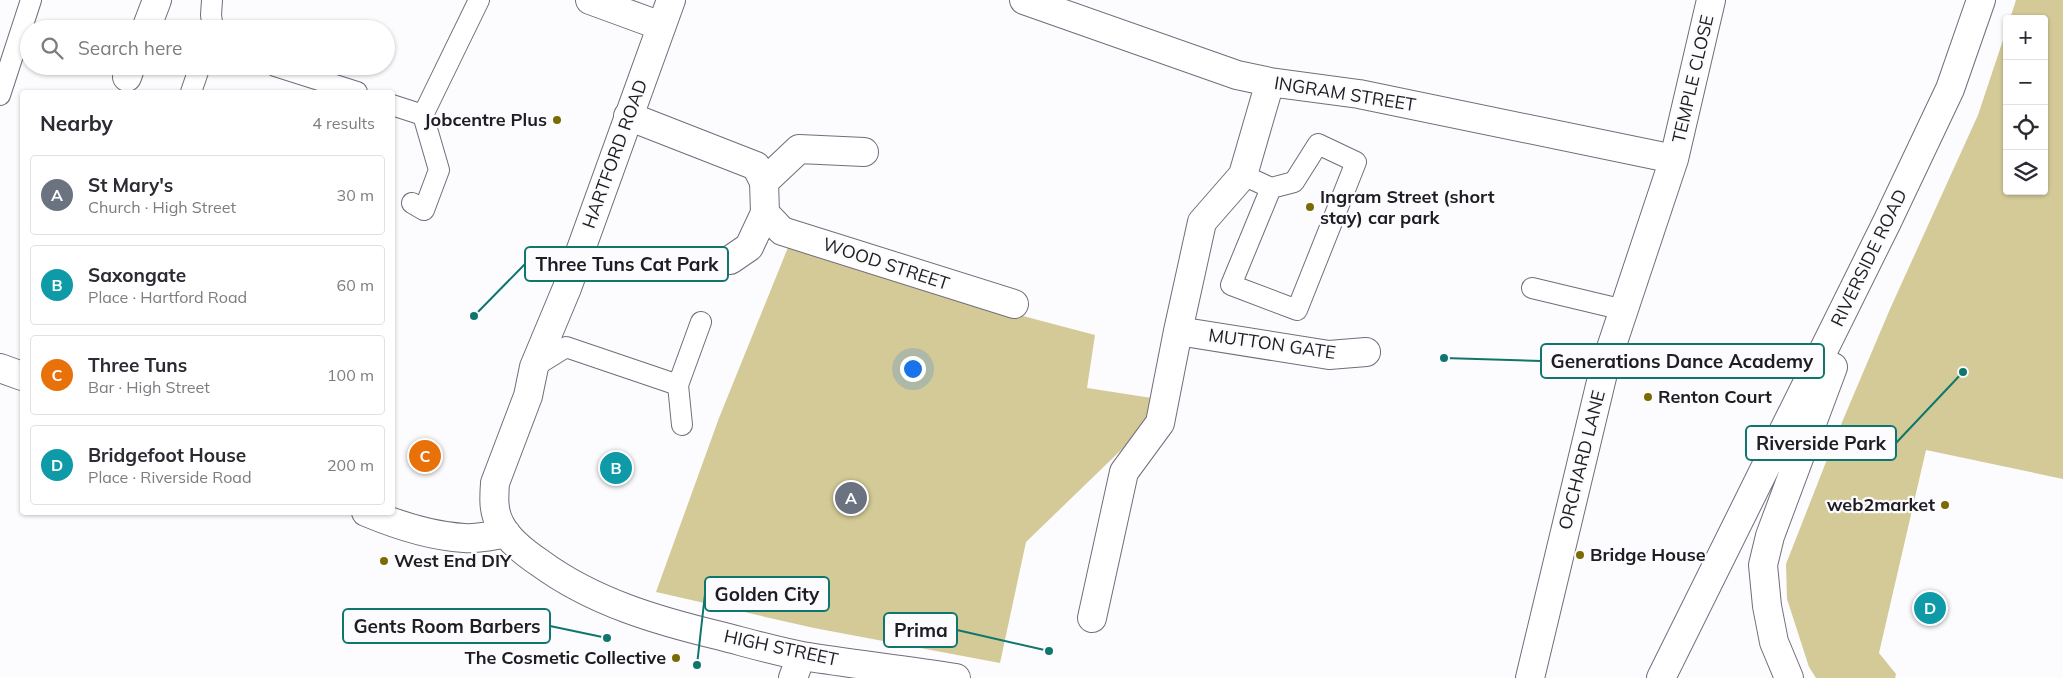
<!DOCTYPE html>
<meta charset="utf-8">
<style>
body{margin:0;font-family:Mulish,sans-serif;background:#f2f2f3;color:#2b2b33}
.controls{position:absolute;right:15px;top:15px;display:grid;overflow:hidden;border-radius:5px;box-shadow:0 1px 4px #0004}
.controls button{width:45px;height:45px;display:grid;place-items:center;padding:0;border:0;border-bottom:1px solid #e1e1e2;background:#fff;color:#2b2b33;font:25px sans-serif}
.you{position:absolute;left:912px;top:368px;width:18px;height:18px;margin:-12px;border:4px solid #fff;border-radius:50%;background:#1a73e8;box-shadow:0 0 0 8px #1a73e833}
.badge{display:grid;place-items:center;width:32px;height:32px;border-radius:50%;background:#7a6b03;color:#fff;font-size:16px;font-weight:700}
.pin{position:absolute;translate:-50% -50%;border:2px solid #fff;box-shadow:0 1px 5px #0006}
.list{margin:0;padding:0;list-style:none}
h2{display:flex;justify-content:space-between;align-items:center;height:65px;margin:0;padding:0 20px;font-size:21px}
h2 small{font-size:16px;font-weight:400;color:#7c7c81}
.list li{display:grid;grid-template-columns:32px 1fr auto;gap:15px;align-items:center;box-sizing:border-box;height:80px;margin:0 10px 10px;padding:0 10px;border:1px solid #e1e1e2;border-radius:5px}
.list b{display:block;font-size:19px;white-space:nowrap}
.list p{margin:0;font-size:16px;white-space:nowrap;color:#7c7c81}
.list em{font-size:16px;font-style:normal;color:#7c7c81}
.icon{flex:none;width:28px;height:28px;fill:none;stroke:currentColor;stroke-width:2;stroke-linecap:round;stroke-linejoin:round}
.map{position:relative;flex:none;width:2063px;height:678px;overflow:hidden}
.search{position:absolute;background:#fff;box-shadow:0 1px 4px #0004;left:20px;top:20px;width:375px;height:55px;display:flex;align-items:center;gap:12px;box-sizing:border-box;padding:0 18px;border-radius:28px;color:#7c7c81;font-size:19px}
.panel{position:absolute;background:#fff;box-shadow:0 1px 4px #0004;left:20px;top:90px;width:375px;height:425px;border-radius:5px}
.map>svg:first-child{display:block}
.green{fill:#d3ca97}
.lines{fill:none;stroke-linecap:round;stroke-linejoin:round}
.lane-casing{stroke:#736c7b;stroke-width:22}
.street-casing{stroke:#736c7b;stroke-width:30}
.secondary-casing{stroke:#736c7b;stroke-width:30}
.lane{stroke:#fff;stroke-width:20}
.street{stroke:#fff;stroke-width:28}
.secondary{stroke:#fff;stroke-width:28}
.poi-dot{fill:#7a6b03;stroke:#fcfbfe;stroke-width:2}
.labels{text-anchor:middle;stroke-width:4.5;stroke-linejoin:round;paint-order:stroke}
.street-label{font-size:18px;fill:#1f1c22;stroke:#fcfbfe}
.poi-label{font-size:18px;font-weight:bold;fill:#1f1c22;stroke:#fcfbfe;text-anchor:start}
.leader{fill:none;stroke:#0f766e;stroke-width:2}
.callout-dot{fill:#0f766e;stroke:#fcfbfe;stroke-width:2}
.callout{fill:#fcfbfe;stroke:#0f766e;stroke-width:2}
.callout-label{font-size:19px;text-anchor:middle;font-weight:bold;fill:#1f1c22}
</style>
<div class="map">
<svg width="2063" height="678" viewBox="0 0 2063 678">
<rect width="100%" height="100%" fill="#fcfbfe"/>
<path class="green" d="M2016,0H2063V479L1926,450L1879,653L1896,674L1895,678H1816L1809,667L1787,599L1786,564L1837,434L1890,309L1978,115L2007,28V191H2044V19H2010Z
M791,240L1023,316L1095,335L1087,388L1152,398L1149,423L1026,542L1000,663L814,628L656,592L719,418Z"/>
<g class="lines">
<g class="lane-casing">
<path id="lane" d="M212,0L211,15L213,29
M275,66L357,92
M191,92L200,66
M0,95L31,0
M392,105L423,115
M1243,175L1271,188L1294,182L1318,144L1356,162L1297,310L1231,285L1271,188
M412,203L424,210L439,170L423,115L479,0
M1532,288L1624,310
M534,367L566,347L678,385
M682,425L678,385L701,322"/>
</g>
<g class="street-casing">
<path id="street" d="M590,0L661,26
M671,0L567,288L534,367L528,396L495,483C494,497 493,511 500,524C508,540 525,553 540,563C593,602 658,621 721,636C748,643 775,651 802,656C853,664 905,670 956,678
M1024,0L1237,75L1270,82L1359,94L1674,159
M146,29L157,0
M127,77L131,66
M628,116L756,166L764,182L765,213L782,231L1014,304
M764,182L799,149L864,152
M730,260L749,247L765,213
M1178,331L1329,355L1366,352
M0,368L22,376
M366,512C397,525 430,536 464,538C478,539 492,536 506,533
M1092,618L1124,472L1160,423L1178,331L1202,222L1243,175L1270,82
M793,678L801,656
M1530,678L1604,369L1674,159L1711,0"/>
</g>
<g class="secondary-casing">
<path id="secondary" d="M1661,678L1887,222L1950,89L1981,0
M1789,678L1774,642L1767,606L1763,565L1770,536L1833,367"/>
</g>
<use href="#lane" class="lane"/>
<use href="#street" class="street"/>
<use href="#secondary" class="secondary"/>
</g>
<g class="poi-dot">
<circle cx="557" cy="120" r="5"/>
<circle cx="1310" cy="207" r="5"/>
<circle cx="1648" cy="397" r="5"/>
<circle cx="1945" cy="505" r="5"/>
<circle cx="1580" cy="555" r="5"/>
<circle cx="384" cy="561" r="5"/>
<circle cx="676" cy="658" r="5"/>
</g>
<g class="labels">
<g class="street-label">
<text transform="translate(1693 79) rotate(-77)" y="6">TEMPLE CLOSE</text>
<text transform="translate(1345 94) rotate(9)" y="6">INGRAM STREET</text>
<text transform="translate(615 154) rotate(-70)" y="6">HARTFORD ROAD</text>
<text transform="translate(1869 258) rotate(-64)" y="6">RIVERSIDE ROAD</text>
<text transform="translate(886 264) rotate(18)" y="6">WOOD STREET</text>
<text transform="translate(1272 344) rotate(8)" y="6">MUTTON GATE</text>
<text transform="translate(1582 460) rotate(-76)" y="6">ORCHARD LANE</text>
<text transform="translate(781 648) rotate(12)" y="6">HIGH STREET</text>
</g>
<g class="poi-label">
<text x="547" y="126" text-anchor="end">Jobcentre Plus</text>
<text x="1320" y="203">Ingram Street (short<tspan x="1320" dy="21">stay) car park</tspan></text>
<text x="1658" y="403">Renton Court</text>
<text x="1935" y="511" text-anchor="end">web2market</text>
<text x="1590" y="561">Bridge House</text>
<text x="394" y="567">West End DIY</text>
<text x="666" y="664" text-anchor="end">The Cosmetic Collective</text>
</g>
</g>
<path class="leader" d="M474 316L525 264M1444 358L1541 361M1963 372L1896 443M697 665L705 594M607 638L550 626M1049 651L957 630"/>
<g class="callout-dot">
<circle cx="474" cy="316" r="5"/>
<circle cx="1444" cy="358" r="5"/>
<circle cx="1963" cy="372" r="5"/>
<circle cx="697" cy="665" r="5"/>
<circle cx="607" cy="638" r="5"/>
<circle cx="1049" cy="651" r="5"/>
</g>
<g class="callout">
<rect x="525" y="247" width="203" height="34" rx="5"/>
<rect x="1541" y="344" width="283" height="34" rx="5"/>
<rect x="1746" y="426" width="150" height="34" rx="5"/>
<rect x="705" y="577" width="124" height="34" rx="5"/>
<rect x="343" y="609" width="207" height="34" rx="5"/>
<rect x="884" y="613" width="73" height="34" rx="5"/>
</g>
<g class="callout-label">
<text x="627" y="271">Three Tuns Cat Park</text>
<text x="1682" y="368">Generations Dance Academy</text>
<text x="1821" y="450">Riverside Park</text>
<text x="767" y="601">Golden City</text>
<text x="447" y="633">Gents Room Barbers</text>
<text x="921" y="637">Prima</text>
</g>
</svg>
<div class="controls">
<button>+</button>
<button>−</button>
<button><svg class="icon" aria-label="locate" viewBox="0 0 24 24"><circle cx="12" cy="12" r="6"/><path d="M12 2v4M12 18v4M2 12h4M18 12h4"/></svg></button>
<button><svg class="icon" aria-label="layers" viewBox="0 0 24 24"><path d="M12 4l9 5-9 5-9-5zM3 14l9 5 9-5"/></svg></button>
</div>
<div class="you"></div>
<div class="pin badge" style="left:851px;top:498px;background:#6b7280">A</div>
<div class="pin badge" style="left:616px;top:468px;background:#0f9aa8">B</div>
<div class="pin badge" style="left:425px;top:456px;background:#e8710a">C</div>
<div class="pin badge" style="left:1930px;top:608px;background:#0f9aa8">D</div>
<div class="search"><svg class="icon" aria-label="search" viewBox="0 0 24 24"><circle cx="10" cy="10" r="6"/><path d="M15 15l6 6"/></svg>Search here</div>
<section class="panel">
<h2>Nearby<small>4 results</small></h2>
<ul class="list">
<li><span class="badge" style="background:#6b7280">A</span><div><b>St Mary's</b><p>Church · High Street</p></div><em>30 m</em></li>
<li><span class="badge" style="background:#0f9aa8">B</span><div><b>Saxongate</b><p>Place · Hartford Road</p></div><em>60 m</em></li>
<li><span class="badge" style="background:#e8710a">C</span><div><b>Three Tuns</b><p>Bar · High Street</p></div><em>100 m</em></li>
<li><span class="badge" style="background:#0f9aa8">D</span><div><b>Bridgefoot House</b><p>Place · Riverside Road</p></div><em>200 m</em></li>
</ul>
</section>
</div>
